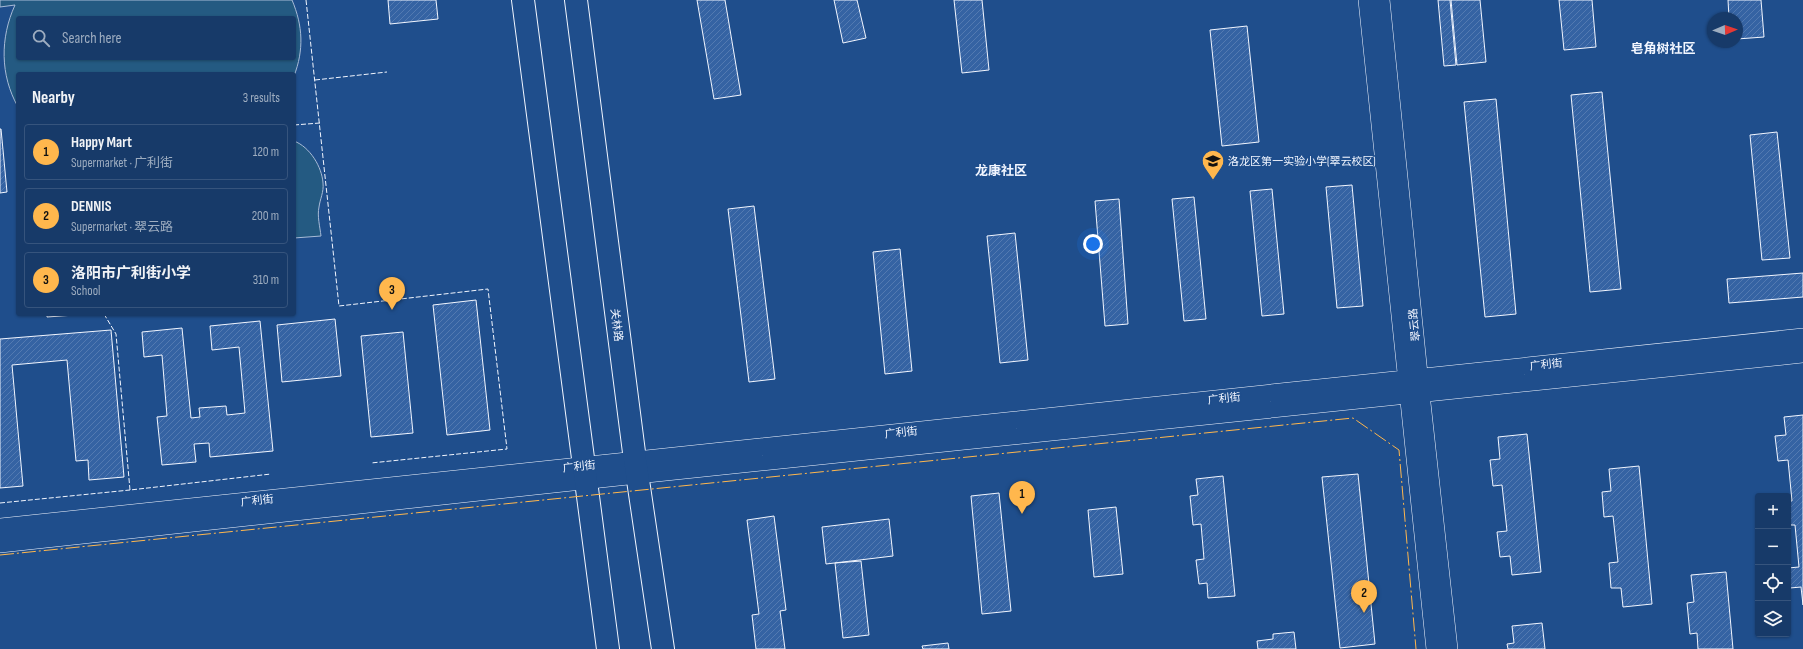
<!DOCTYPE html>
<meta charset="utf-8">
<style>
body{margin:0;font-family:"Sofia Sans Condensed","Noto Sans SC",sans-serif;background:#20416f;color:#f1f3f6}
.controls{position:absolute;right:12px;bottom:12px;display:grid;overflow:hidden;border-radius:4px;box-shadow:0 1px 3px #0004}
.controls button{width:36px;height:36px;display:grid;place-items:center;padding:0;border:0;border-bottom:1px solid #36547d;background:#173a69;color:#f1f3f6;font:20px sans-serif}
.compass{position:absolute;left:1707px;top:12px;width:36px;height:36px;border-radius:50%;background:#173a69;box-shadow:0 1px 3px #0004;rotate:88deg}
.you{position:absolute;left:1093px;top:244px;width:14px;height:14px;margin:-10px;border:3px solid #fff;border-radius:50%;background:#1a73e8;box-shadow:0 0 0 6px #1a73e833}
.badge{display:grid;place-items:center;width:26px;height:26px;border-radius:50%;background:#ffb74d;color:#111;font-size:13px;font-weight:700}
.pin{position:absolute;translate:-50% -33px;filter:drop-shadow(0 1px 2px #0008)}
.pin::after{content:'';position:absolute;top:21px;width:14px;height:12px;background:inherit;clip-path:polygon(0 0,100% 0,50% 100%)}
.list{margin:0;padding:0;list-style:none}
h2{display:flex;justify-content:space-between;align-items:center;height:52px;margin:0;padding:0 16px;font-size:17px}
h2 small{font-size:13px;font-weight:400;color:#9eadc0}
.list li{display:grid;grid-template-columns:26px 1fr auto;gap:12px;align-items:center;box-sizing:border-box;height:56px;margin:0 8px 8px;padding:0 8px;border:1px solid #36547d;border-radius:4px}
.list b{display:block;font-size:15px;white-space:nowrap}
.list p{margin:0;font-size:13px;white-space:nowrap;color:#9eadc0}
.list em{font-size:13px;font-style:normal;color:#9eadc0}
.icon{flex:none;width:22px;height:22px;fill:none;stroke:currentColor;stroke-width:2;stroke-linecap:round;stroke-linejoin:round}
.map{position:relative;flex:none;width:1803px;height:649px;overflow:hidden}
.search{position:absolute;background:#173a69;box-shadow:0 1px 3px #0004;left:16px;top:16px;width:280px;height:44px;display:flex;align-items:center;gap:10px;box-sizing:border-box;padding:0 14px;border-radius:4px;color:#9eadc0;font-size:15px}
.panel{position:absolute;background:#173a69;box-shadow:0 1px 3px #0004;left:16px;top:72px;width:280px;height:244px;border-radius:4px}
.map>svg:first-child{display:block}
.pitch{fill:#245a82;stroke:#a8bbd7;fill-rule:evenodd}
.building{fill:url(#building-hatch);stroke:#f2f6ff}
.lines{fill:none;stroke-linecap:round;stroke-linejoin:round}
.minor-casing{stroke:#f2f6ff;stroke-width:18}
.major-casing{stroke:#f2f6ff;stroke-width:24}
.minor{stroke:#1f4e8c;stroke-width:17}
.major{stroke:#1f4e8c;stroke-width:22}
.fence{stroke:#f2f6ff;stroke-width:1;stroke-dasharray:5 2;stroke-linecap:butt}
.power{stroke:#ffb74d;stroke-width:1;stroke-dasharray:14 3 2 3;stroke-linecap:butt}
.labels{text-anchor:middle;stroke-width:3;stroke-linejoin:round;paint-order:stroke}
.poi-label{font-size:11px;fill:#f2f6ff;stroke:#1f4e8c;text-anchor:start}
.street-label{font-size:11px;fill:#f2f6ff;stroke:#1f4e8c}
.quarter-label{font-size:13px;font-weight:bold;fill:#f2f6ff;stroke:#1f4e8c}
</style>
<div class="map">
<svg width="1803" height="649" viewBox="0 0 1803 649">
<defs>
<pattern id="building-hatch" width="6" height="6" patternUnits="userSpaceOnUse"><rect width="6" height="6" fill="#3563a3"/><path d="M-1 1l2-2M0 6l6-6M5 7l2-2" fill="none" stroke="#537ab1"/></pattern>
</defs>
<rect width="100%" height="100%" fill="#1f4e8c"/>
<path class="pitch" d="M0,0H292C303,26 304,50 294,76V74H18V107C0,75 0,38 15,5L0,7ZM18,18H294V58H18Z
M294,141C310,147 322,167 323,183C324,192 320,199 319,207C317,216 320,227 321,236L294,238Z"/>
<path class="building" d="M388,0H436L438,19L390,24Z
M697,0H725L741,95L714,99Z
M834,0H857L866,38L843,43Z
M954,0H982L989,70L962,73Z
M1438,0H1450L1456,65L1444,66Z
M1451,0H1480L1486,62L1457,65Z
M1559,0H1592L1596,47L1564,50Z
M1728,0H1761L1764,37L1737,39V18H1729Z
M1247,26L1259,142L1222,146L1210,30Z
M1602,92L1621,289L1590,292L1571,95Z
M1496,99L1516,314L1485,317L1464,102Z
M0,129H1L7,192L0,193Z
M1777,132L1790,258L1762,260L1750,135Z
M1352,185L1363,306L1337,308L1326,187Z
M1272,189L1284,314L1262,316L1250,191Z
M1194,197L1206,319L1184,321L1172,199Z
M1119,199L1128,324L1105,326L1095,201Z
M754,206L775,379L749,382L728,209Z
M1015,233L1028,360L1000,363L987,236Z
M900,249L912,371L885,374L873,252Z
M1803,273V297L1729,303L1727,279Z
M476,300L490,430L447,435L433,305Z
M47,314H89L47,317Z
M335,319L341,376L282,382L277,325Z
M260,321L273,451L210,457L209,443L194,444L196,462L162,465L157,417L167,416L162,355L144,357L142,332L182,328L191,418L200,417L199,408L226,406L227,415L245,413L239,347L212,350L210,326Z
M111,330L124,477L89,480L88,460L76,461L67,360L12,365L23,486L0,488V339Z
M403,332L413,433L371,437L361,336Z
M1803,415V605L1801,587L1790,588L1788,568L1799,567L1795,525H1788V501H1792L1788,460L1778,461L1775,436L1786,435L1784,417Z
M1527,434L1541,572L1512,575L1510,556L1500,557L1497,532L1507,531L1502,485L1493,486L1490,460L1500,459L1498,437Z
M1639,466L1652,604L1623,607L1621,588H1611L1609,563L1618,562L1613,516L1604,517L1602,492L1611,491L1609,469Z
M1358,474L1375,644L1340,648L1322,477Z
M1223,476L1235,596L1208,598L1207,583L1199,584L1196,560L1204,559L1201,524L1193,525L1190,496L1198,495L1196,479Z
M999,493L1011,611L982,614L971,496Z
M1116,507L1123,574L1094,577L1088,510Z
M774,516L786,610L780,611L785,649H756L752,615L759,614L747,520Z
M889,519L893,556L826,564L822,527Z
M861,561L869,635L843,638L835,563Z
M1726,572L1733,649H1698L1697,633L1690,634L1687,603L1694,602L1691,575Z
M1542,623L1545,649H1508L1507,644L1514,643L1512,626Z
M1294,632L1296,649H1258L1257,641L1273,639V634Z
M948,643L949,649H923L922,646Z"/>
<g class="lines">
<g class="minor-casing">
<path id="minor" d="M1367,0L1435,649
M1381,0L1421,394L1449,649
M0,527L1803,337
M0,544L637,475L1803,354"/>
</g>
<g class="major-casing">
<path id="major" d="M523,0L608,649
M576,0L635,460L663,649"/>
</g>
<use href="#minor" class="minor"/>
<use href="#major" class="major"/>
<path class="fence" d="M306,0L339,306L488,289L507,449L371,463
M315,80L387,72
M294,125L320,123
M104,314L116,334L130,490L271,474
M0,503L130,490"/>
<path class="power" d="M0,555L1353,418L1399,450L1416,649"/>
</g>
<defs>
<g id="school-pin" transform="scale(1.15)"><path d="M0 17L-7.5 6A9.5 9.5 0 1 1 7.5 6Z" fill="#ffb74d" stroke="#1f4e8c"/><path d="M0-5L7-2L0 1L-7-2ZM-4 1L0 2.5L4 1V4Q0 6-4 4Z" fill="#111"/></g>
</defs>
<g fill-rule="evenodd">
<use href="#school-pin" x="1213" y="161"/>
</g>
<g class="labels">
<g class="poi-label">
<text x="1228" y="165">洛龙区第一实验小学(翠云校区)</text>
</g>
<g class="street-label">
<text transform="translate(617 325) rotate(83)" y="4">关林路</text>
<text transform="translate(1414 325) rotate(-96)" y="4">翠云路</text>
<text transform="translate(1546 364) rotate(-6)" y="4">广利街</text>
<text transform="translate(1224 398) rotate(-6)" y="4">广利街</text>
<text transform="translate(901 432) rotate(-6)" y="4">广利街</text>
<text transform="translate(579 466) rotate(-6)" y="4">广利街</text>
<text transform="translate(257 500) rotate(-6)" y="4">广利街</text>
</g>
<g class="quarter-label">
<text x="1663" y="53">皂角树社区</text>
<text x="1001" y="175">龙康社区</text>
</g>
</g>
</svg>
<div class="controls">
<button>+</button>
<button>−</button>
<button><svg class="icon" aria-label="locate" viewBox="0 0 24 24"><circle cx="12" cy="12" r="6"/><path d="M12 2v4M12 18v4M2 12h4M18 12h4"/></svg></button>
<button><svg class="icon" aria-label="layers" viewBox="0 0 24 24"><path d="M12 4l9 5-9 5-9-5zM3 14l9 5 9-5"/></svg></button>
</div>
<svg class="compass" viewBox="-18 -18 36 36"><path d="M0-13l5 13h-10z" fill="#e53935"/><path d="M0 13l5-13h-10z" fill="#9eadc0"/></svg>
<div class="you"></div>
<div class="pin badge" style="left:1022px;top:514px">1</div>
<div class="pin badge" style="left:1364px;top:613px">2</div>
<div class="pin badge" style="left:392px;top:310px">3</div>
<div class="search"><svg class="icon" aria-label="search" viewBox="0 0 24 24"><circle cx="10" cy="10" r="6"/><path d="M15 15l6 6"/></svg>Search here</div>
<section class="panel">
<h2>Nearby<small>3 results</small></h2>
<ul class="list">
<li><span class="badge">1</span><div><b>Happy Mart</b><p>Supermarket · 广利街</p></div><em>120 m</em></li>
<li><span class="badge">2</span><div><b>DENNIS</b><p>Supermarket · 翠云路</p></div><em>200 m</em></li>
<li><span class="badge">3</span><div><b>洛阳市广利街小学</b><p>School</p></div><em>310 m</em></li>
</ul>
</section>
</div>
